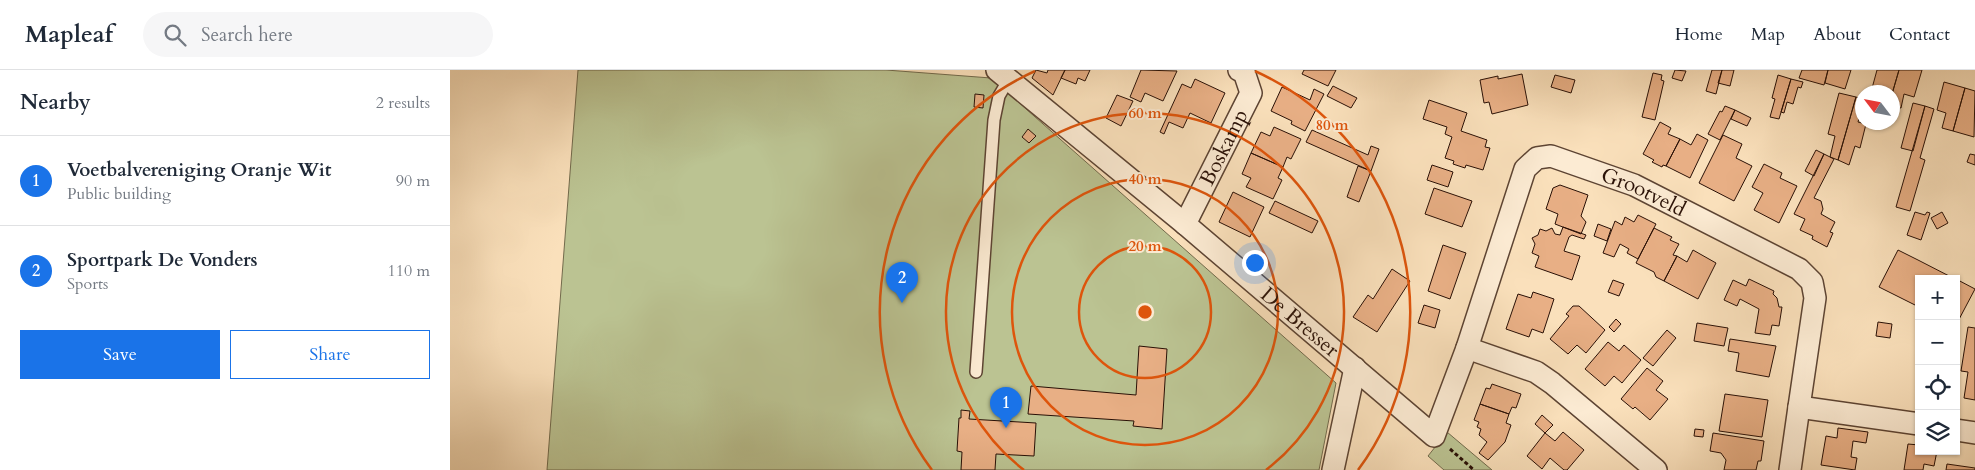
<!DOCTYPE html>
<meta charset="utf-8">
<style>
body{margin:0;font-family:Cardo,serif;background:#f6f6f7;color:#1f2937}
.controls{position:absolute;right:15px;bottom:15px;display:grid;overflow:hidden;border-radius:0px;box-shadow:0 1px 4px #0004}
.controls button{width:45px;height:45px;display:grid;place-items:center;padding:0;border:0;border-bottom:1px solid #e0e1e3;background:#fff;color:#1f2937;font:25px sans-serif}
.compass{position:absolute;left:1405px;top:15px;width:45px;height:45px;border-radius:50%;background:#fff;box-shadow:0 1px 4px #0004;rotate:302deg}
.you{position:absolute;left:804px;top:192px;width:18px;height:18px;margin:-12px;border:4px solid #fff;border-radius:50%;background:#1a73e8;box-shadow:0 0 0 8px #1a73e833}
.badge{display:grid;place-items:center;width:32px;height:32px;border-radius:50%;background:#1a73e8;color:#fff;font-size:16px;font-weight:700}
.pin{position:absolute;translate:-50% -41px;filter:drop-shadow(0 1px 2px #0008)}
.pin::after{content:'';position:absolute;top:26px;width:18px;height:15px;background:inherit;clip-path:polygon(0 0,100% 0,50% 100%)}
.list{margin:0;padding:0;list-style:none}
h2{display:flex;justify-content:space-between;align-items:center;height:65px;margin:0;padding:0 20px;font-size:21px}
h2 small{font-size:16px;font-weight:400;color:#747a83}
.list li{display:grid;grid-template-columns:32px 1fr auto;gap:15px;align-items:center;box-sizing:border-box;height:90px;padding:0 20px;border-top:1px solid #e0e1e3}
.list b{display:block;font-size:19px;white-space:nowrap}
.list p{margin:0;font-size:16px;white-space:nowrap;color:#747a83}
.list em{font-size:16px;font-style:normal;color:#747a83}
.actions{display:flex;gap:10px;padding:15px 20px}
.actions a{flex:1;padding:11px 0;border:1px solid #1a73e8;border-radius:0px;text-align:center;font-size:18px;color:#1a73e8}
.actions .main{background:#1a73e8;color:#fff}
.icon{flex:none;width:28px;height:28px;fill:none;stroke:currentColor;stroke-width:2;stroke-linecap:round;stroke-linejoin:round}
.map{position:relative;flex:none;width:1525px;height:400px;overflow:hidden}
header{display:flex;align-items:center;gap:30px;box-sizing:border-box;height:70px;padding:0 25px;background:#fff;border-bottom:1px solid #e0e1e3}
header strong{font-size:24px}
nav{display:flex;gap:28px;margin-inline-start:auto;font-size:18px}
.search{width:350px;height:45px;background:#f6f6f7;display:flex;align-items:center;gap:12px;box-sizing:border-box;padding:0 18px;border-radius:28px;color:#747a83;font-size:19px}
main{display:flex}
aside{flex:1;background:#fff}
.map>svg:first-child{display:block}
.green{fill:#bbc392;stroke:#726a4c}
.building{fill:#e8af85;stroke:#291006}
.lines{fill:none;stroke-linecap:round;stroke-linejoin:round}
.service-casing{stroke:#5d4433;stroke-width:14}
.minor-casing{stroke:#5d4433;stroke-width:24}
.path{stroke:#291006;stroke-width:3;stroke-dasharray:4 2.5;stroke-linecap:butt}
.service{stroke:#fcebd3;stroke-width:11}
.minor{stroke:#fcebd3;stroke-width:21}
.ring{fill:none;stroke:#de550c;stroke-width:2.5}
.labels{text-anchor:middle;stroke-width:4;stroke-linejoin:round;paint-order:stroke}
.street-label{font-size:21px;fill:#291006;stroke:#fcebd3}
.centre{fill:#de550c;stroke:#fcebd3;stroke-width:2.5}
.ring-label{font-size:15px;text-anchor:middle;font-weight:bold;fill:#de550c;stroke:#fcebd3;stroke-width:4;stroke-linejoin:round;paint-order:stroke}
</style>
<header>
<strong>Mapleaf</strong>
<div class="search"><svg class="icon" aria-label="search" viewBox="0 0 24 24"><circle cx="10" cy="10" r="6"/><path d="M15 15l6 6"/></svg>Search here</div>
<nav><a>Home</a><a>Map</a><a>About</a><a>Contact</a></nav>
</header>
<main>
<aside>
<h2>Nearby<small>2 results</small></h2>
<ul class="list">
<li><span class="badge">1</span><div><b>Voetbalvereniging Oranje Wit</b><p>Public building</p></div><em>90 m</em></li>
<li><span class="badge">2</span><div><b>Sportpark De Vonders</b><p>Sports</p></div><em>110 m</em></li>
</ul>
<div class="actions"><a class="main">Save</a><a>Share</a></div>
</aside>
<div class="map">
<svg width="1525" height="400" viewBox="0 0 1525 400">
<rect width="100%" height="100%" fill="#fae0bb"/>
<filter id="stains"><feTurbulence type="fractalNoise" baseFrequency=".004" numOctaves="4"/><feColorMatrix values="0 0 0 0 .2 0 0 0 0 .09 0 0 0 0 .02 0 0 0 .5 -.17"/></filter>
<radialGradient id="worn" r=".72"><stop offset=".6" stop-color="#630" stop-opacity="0"/><stop offset="1" stop-color="#630" stop-opacity=".3"/></radialGradient>
<path class="green" d="M128,0H436L541,8L886,313L869,400H97Z
M997,362L1042,400H994L978,386Z"/>
<path class="building" d="M586,0L597,3L598,0H615L603,25L582,8Z
M615,0H640L635,11L628,8L626,14L611,8Z
M691,0L727,1L713,31L695,23L691,32L680,27Z
M854,0H886L878,16L852,4Z
M1225,0L1236,1L1232,11L1222,8Z
M1262,0H1272L1266,24L1256,21Z
M1272,0H1284L1280,16L1268,13Z
M1352,0H1378L1374,15L1349,8Z
M1378,0H1401L1395,19L1375,13Z
M1427,0H1449L1442,24V22H1421Z
M1449,0H1472L1464,27L1454,24L1451,38L1442,36V24Z
M1203,3L1212,5L1211,10L1214,11L1205,50L1192,47Z
M1072,4L1078,35L1042,44L1039,32L1034,33L1030,10L1048,6V9Z
M1105,5L1125,10L1121,23L1101,17Z
M1328,5L1341,9L1329,49L1320,47L1325,29L1322,28Z
M745,9L775,23L761,53L740,43L733,58L719,52L714,64L710,62L732,14L741,18Z
M1341,9L1353,12L1351,18L1348,17L1343,34L1337,32L1334,43L1331,42Z
M1494,12L1515,18L1503,61L1492,58L1496,43L1487,40Z
M883,16L907,28L901,38L877,26Z
M832,17L860,30L864,19L874,24L855,61L841,54L842,51L821,41Z
M1515,18L1525,21L1524,67L1503,61Z
M1389,23L1406,27L1388,90L1380,87L1385,66L1378,64Z
M525,24L534,25L533,38L524,37Z
M667,25L683,31L671,56L656,48Z
M1406,27L1412,29V38L1408,52L1416,54L1410,78L1405,76L1399,95L1388,90Z
M979,30L1017,43L1011,61L1037,70L1035,77L1040,78L1033,100L1016,95L1015,98L1003,94L1004,91L995,88L1002,67L995,64L997,57L973,49Z
M1463,33L1475,36L1463,81L1451,78Z
M1275,36L1285,40L1270,70L1258,64L1270,41L1272,42Z
M1475,36L1484,39L1470,88L1475,90L1460,141L1446,137Z
M1285,40L1301,48L1297,56L1281,49Z
M1210,52L1221,58L1218,64L1230,69L1216,96L1213,95L1212,97L1202,92L1204,90L1193,84Z
M824,57L851,69L841,89L837,87L833,97L801,83L811,62L820,66Z
M578,59L586,66L579,73L572,67Z
M862,60L918,85L921,76L929,79L921,101L856,72Z
M1247,64L1258,70L1240,108L1216,96L1230,69L1241,75Z
M1273,65L1292,74L1286,88L1302,96L1284,131L1249,113Z
M1366,80L1374,84L1364,106L1355,101Z
M801,83L833,97L828,108L832,110L823,129L796,117L801,108L792,104Z
M1374,84L1384,89L1364,128L1371,131L1373,139L1371,144L1385,152L1380,162L1383,163L1377,177L1362,169L1363,166L1350,160L1355,149L1344,144Z
M1520,84L1525,85V95L1517,92Z
M1314,94L1332,103L1330,108L1347,116L1329,153L1304,140L1313,123L1302,117Z
M982,95L1003,102L998,117L977,110Z
M908,96L921,101L909,132L897,127Z
M1110,115L1138,125L1131,146L1136,152L1131,164L1105,154L1108,144L1096,139L1103,118Z
M984,118L1022,131L1012,157L975,144Z
M783,122L814,137L800,167L769,152Z
M825,131L868,151L862,163L819,143Z
M1465,142L1475,145L1477,142L1480,143L1471,170L1457,165Z
M1492,142L1498,153L1487,159L1481,148Z
M1188,145L1206,154L1188,189L1177,183L1179,179L1170,174L1164,187L1153,183L1165,151L1172,155L1175,147L1184,152Z
M1148,154L1161,159L1157,171L1144,166Z
M1113,157L1136,165L1134,169L1122,165L1119,167L1114,181L1130,186L1122,210L1085,197L1089,186L1082,183L1085,174L1082,168L1088,165L1090,159L1096,161L1102,158L1105,164L1110,165Z
M1204,158L1222,167L1220,170L1229,174L1223,185L1227,186L1214,211L1206,207L1204,202L1186,193Z
M993,175L1016,183L1000,229L978,221Z
M1243,180L1266,193L1248,229L1214,211L1227,186L1237,192Z
M1448,180L1468,190L1505,209H1469V237L1429,217Z
M942,199L960,211L927,262L903,247L918,225L923,229Z
M1299,209L1324,221L1323,224L1327,228L1329,237H1332L1329,256L1322,255L1320,265L1305,263L1309,239L1290,229L1287,236L1274,230L1283,210L1296,216Z
M1506,209L1525,219L1506,255Z
M1163,210L1174,214L1169,226L1158,222Z
M1083,222L1104,229L1093,263L1082,259L1079,267L1056,259L1068,224L1081,228Z
M974,235L990,240L985,258L968,253Z
M1123,236H1129L1155,260L1136,283L1127,275L1118,284L1100,269L1119,246L1116,244Z
M1166,249L1171,254L1164,262L1159,257Z
M1428,252L1442,254L1440,268L1426,266Z
M1247,253L1278,258L1274,276L1244,271Z
M1518,257L1525,258V330L1514,328L1518,302L1511,301Z
M1217,260L1226,268L1203,296L1193,288Z
M1280,269L1326,276L1319,307L1286,301L1289,283L1278,281Z
M1158,272L1169,281L1174,275L1191,290L1172,313L1164,306L1155,316L1135,299Z
M689,276L717,279L712,359L683,356L684,351L578,344L581,316L686,325Z
M1197,298L1213,311L1206,320L1218,329L1200,350L1185,337L1183,339L1171,329Z
M1042,314L1071,324L1066,338L1062,337L1059,344L1030,334L1036,318L1040,319Z
M1275,324L1318,330L1312,367L1269,361Z
M1030,334L1059,344L1056,353L1061,355L1055,372L1038,390L1029,383L1037,372L1029,365L1031,359L1027,357L1029,352L1024,350Z
M511,340L520,341L519,349L586,353L584,386L546,384L545,400H511L512,382L507,381L509,348H511Z
M1092,345L1103,355L1095,363L1085,354Z
M1388,358L1418,362L1416,373L1403,371L1401,387L1407,388L1405,400L1371,395L1376,366L1387,368Z
M1245,359L1254,360L1253,367L1244,366Z
M1113,362L1134,380L1117,400H1114L1100,388L1092,399L1077,386L1095,363L1105,371Z
M1263,363L1314,371L1311,391H1308L1306,400H1274L1276,390L1271,383L1260,381Z
M1458,374L1469,375V381H1487L1484,396L1474,394L1473,400H1454Z
M1497,394L1525,398V400H1496Z"/>
<g class="lines">
<g class="service-casing">
<path id="service" d="M526,302L544,50L549,26L559,9"/>
</g>
<g class="minor-casing">
<g id="minor">
<path id="s1" d="M547,0L735,154L984,366L1017,278L1075,99L1087,88L1101,86L1184,115L1349,199L1362,212L1365,228L1349,337"/>
<path id="s2" d="M735,154L801,23L794,2L789,0"/>
<path d="M1017,278L1086,302L1102,313L1206,400"/>
<path d="M1506,360L1525,363"/>
<path d="M883,400L905,298"/>
<path d="M1340,400L1349,337L1469,354"/>
</g>
</g>
<path class="path" d="M1000,379L1024,400"/>
<use href="#service" class="service"/>
<use href="#minor" class="minor"/>
</g>
<g class="ring">
<circle cx="695" cy="242" r="66"/>
<circle cx="695" cy="242" r="133"/>
<path d="M574 400A199 199 0 1 1 816 400"/>
<path d="M482 400A265 265 0 0 1 585 1M805 1A265 265 0 0 1 908 400"/>
</g>
<g class="labels">
<g class="street-label">
<text dy="7" stroke="none"><textPath href="#s2" startOffset="86">Boskamp</textPath></text>
<text dy="7" stroke="none"><textPath href="#s1" startOffset="982">Grootveld</textPath></text>
<text dy="7" stroke="none"><textPath href="#s1" startOffset="394">De Bresser</textPath></text>
</g>
</g>
<circle cx="695" cy="242" r="8" class="centre"/>
<g class="ring-label">
<text x="695" y="48">60 m</text>
<text x="882" y="60">80 m</text>
<text x="695" y="114">40 m</text>
<text x="695" y="181">20 m</text>
</g>
<rect width="100%" height="100%" filter="url(#stains)"/>
<rect width="100%" height="100%" fill="url(#worn)"/>
</svg>
<div class="controls">
<button>+</button>
<button>−</button>
<button><svg class="icon" aria-label="locate" viewBox="0 0 24 24"><circle cx="12" cy="12" r="6"/><path d="M12 2v4M12 18v4M2 12h4M18 12h4"/></svg></button>
<button><svg class="icon" aria-label="layers" viewBox="0 0 24 24"><path d="M12 4l9 5-9 5-9-5zM3 14l9 5 9-5"/></svg></button>
</div>
<svg class="compass" viewBox="-18 -18 36 36"><path d="M0-13l5 13h-10z" fill="#e53935"/><path d="M0 13l5-13h-10z" fill="#747a83"/></svg>
<div class="you"></div>
<div class="pin badge" style="left:556px;top:358px">1</div>
<div class="pin badge" style="left:452px;top:233px">2</div>
</div>
</main>
